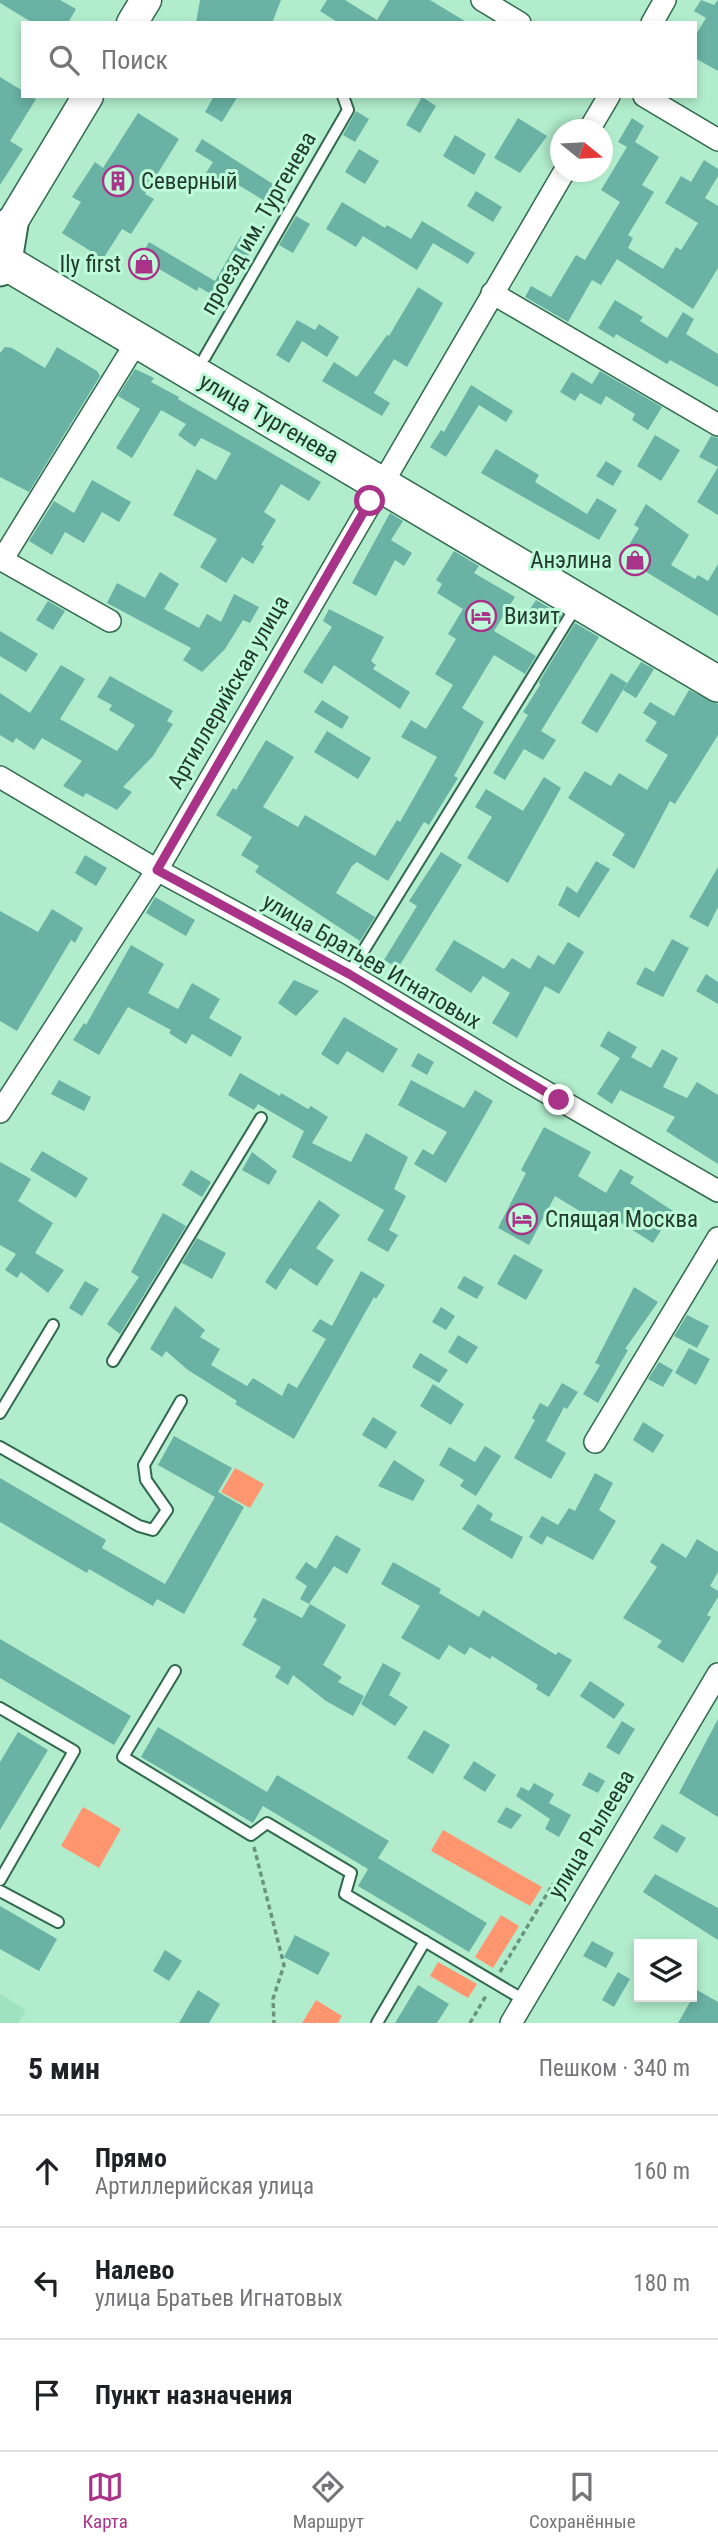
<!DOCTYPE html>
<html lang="ru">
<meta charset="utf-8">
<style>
body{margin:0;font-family:"Roboto Condensed",sans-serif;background:#f2f2f2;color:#202124}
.controls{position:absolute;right:21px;bottom:21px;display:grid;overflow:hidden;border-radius:0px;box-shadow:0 4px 10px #0003}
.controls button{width:63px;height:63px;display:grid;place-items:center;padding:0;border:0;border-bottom:2px solid #e0e0e0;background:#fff;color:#202124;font:35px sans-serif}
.compass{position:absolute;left:550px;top:119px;width:63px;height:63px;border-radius:50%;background:#fff;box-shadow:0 4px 10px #0003;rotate:108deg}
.stop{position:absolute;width:21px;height:21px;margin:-16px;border:5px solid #aa338a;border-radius:50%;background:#fff}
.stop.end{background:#aa338a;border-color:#fff;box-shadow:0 2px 7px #0008}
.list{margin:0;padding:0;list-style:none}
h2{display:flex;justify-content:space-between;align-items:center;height:91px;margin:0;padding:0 28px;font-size:30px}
h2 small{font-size:23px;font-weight:400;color:#757577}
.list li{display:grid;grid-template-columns:46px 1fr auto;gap:21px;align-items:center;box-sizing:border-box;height:112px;padding:0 28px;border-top:2px solid #e0e0e0}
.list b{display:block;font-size:26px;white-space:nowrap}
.list p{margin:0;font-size:23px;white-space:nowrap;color:#757577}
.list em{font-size:23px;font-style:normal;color:#757577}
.icon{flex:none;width:38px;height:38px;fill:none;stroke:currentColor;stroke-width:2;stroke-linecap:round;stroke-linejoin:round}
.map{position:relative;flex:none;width:718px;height:2023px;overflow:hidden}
.search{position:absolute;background:#fff;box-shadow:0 4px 10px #0003;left:21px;right:21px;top:21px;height:77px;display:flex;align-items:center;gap:18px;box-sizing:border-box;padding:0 24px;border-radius:0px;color:#757577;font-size:26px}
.sheet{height:427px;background:#fff}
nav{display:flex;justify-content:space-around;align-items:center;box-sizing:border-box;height:98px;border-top:2px solid #e0e0e0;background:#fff;font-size:19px;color:#757577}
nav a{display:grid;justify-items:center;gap:4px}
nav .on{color:#aa338a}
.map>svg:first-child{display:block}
.built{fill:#9ee3be}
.green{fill:#ff9670}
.building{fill:#69b2a4}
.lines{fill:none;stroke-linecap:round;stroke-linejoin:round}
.service-casing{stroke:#306a4e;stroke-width:14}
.minor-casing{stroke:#306a4e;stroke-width:24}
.secondary-casing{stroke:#306a4e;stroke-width:33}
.primary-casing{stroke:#306a4e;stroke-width:37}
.trunk-casing{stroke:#306a4e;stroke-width:38}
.path{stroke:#6a947d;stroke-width:3.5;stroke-dasharray:5 3.5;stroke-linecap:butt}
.service{stroke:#fff;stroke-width:10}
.minor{stroke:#fff;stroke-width:21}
.secondary{stroke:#fff;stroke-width:30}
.primary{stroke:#fff;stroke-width:33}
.trunk{stroke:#fff;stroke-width:35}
.route{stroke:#aa338a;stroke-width:9}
.labels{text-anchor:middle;stroke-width:6;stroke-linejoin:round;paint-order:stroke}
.poi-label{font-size:23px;fill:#233b2f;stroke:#befbd9;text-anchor:start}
.street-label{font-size:23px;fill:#233b2f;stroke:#befbd9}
</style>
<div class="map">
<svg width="718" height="2023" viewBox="0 0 718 2023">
<rect width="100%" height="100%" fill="#b1edcc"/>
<path class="built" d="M0,1994L26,2010L18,2023H0Z"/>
<path class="green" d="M235,1468L264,1484L250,1508L221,1492Z
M83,1807L121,1829L99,1868L61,1846Z
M443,1830L542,1887L530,1906L431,1851Z
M501,1915L519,1926L493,1968L475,1957Z
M438,1962L477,1984L468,1998L430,1976Z
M316,2000L342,2016L338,2023H302Z"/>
<path class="building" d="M0,0H60L76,9L68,23H33L0,3Z
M200,0H281L272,23H196Z
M327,0H345L377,20L389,0H430L468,23H339L320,11Z
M701,0L714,5L718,0V71L695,58V36L706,18L694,11Z
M0,77L23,91V96L36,99L10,141L23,149L0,185Z
M214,96H238L222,122L205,112Z
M422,97L436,106L420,133L406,125Z
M356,111L369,119L355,142L343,135Z
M138,113L179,139L145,194L154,199L131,234L122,229L103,259L62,233L81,202L72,197L95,162L103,168Z
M518,118L547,136L520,173L494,158Z
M632,118L644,126L635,142L659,157L642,185L654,192L628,235L633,238L628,248L663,269L676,247L681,250L698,223L665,203L681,176L691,182L704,160L718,169V176L705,198L718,206V268L693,309L617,259L601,285L592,280L568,322L525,297L531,286L551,297L576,255L585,260L620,202L601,190L627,147L618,142Z
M455,135L486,154L474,175L443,156Z
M202,139L284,191L275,207L235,183L230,191L204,176L213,162L195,151Z
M359,149L379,161L365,184L345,172Z
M476,191L502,207L493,222L467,206Z
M342,202L385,228L387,225L411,239L422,221L475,253L468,264L433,243L417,270L363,236L356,247L326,229Z
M296,216L310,224L293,253L279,245Z
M241,236L255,244L222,301L199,287L197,291L140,258L149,242L215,281Z
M418,287L443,303L407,367L394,359L374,393L390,403L382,416L322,381L334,362L357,377L387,335L389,336Z
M615,300L643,317L640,321L667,338L683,312L694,319L686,334L718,354V387L670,360L667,364L616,334L614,338L598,328Z
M297,320L315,330L319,324L339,337L327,357L302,341L289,363L276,355Z
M5,347L12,348L45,368L57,347L97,371L100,376L29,492L0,477V353Z
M135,369L154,378L151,382L179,397L178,399L321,482L309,501L281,484L264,512L276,520L261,545L264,546L253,564L242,557L226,583L200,567L217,539L173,515L197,469L216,480L231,453L201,438L195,447L178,435L186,424L161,410L132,458L116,448L140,409L118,396Z
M600,371L662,407L648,430L632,420L635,414L606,396L601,405L580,393L575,401L560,392L572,372L592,384Z
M471,385L513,411L506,422L479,405L446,457L430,447L441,430L444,432Z
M655,435L680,450L661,481L637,466Z
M711,436L718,438V515L697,502L718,467L699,457Z
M496,449L539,475L535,482L587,514L597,498L617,510L599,540L481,473Z
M606,461L622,471L613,486L596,476Z
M92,480L131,502L119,522L102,512L84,543L65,532L52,555L29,541L54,501L74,513Z
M646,504L689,535L671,565L695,579L698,575L708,581L718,564V616L622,557L639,528L634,525Z
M390,513L403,521L391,540L412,553L404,566L395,560L376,596L352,583Z
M454,551L479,566L474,573L515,597L494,631L536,656L525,674L494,655L462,708L484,722L454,776L458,778L429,825L424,822L388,881L357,862L352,866L336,893L375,917L360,941L255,872L259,866L241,855L252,837L216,815L233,788L236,790L266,740L294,757L263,807L298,827L305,815L375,856L397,820L400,822L437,757L401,737L411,720L426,729L453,685L435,674L456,639L448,634L463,609L437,593L442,584L436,580Z
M160,572L179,584L164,609L199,628L207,614L221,622L234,594L259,607L250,623L243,620L225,649L202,672L183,660L191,648L107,603L117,583L145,598Z
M536,600L562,615L554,628L528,612Z
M48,601L65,611L53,630L36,620Z
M329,609L384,637L371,661L376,665L373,669L410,692L400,709L334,665L322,684L303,672L332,627L323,621Z
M575,623L599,637L541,731L556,740L543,760L524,749L505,780L493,773L528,715L523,712L540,685L539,682Z
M0,631L38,654L26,672L0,656Z
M641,662L654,669L636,698L623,690Z
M61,665L85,679L60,719L117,751L135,725L109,710L112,705L97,697L110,676L173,711L167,721L173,724L153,756L123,787L132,792L117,810L86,793L83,797L63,786L82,761L42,738L34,750L16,738L13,743L0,735V693L30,713Z
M611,673L627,683L597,733L581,723Z
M689,690L718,704V735L675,804L670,801L634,869L612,855L625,834L568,798L585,771L611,786L619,773L647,790L668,755L645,741L657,722L643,713L650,702L674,716Z
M322,700L349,717L342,729L314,712Z
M327,731L371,758L358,779L314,752Z
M544,777L561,788L508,883L467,858L492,817L475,807L486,789L523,811Z
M441,852L462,865L398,968L384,960L417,906L409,901Z
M85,855L107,868L96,886L75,873Z
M596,861L610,869L579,918L558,905L567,886L577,893Z
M718,867V907L708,927L689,917Z
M155,897L195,920L186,936L146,913Z
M52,909L83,928L75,943L71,940L17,1031L0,1021V911L38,932Z
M672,939L689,948L663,997L636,984L645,967L654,972Z
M454,940L504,969L512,958L530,969L538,955L554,965L568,942L584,952L559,994L545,986L517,1038L492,1023L510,993L483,976L471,993L435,970Z
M131,945L164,964L148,993L178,1009L192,983L220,999L209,1018L242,1037L231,1057L192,1034L186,1044L169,1033L171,1030L128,1007L99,1055L73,1040L84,1023L86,1025Z
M706,974L718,982V1004L696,991Z
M294,980L319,991L296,1016L278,1003Z
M344,1017L398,1049L383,1073L347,1051L338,1065L321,1054Z
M608,1031L637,1047L631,1057L651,1068L662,1049L678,1058L663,1087L687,1098L697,1082L718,1095V1164L666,1131L675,1117L620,1090L612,1104L597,1094L620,1058L600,1046Z
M418,1053L434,1062L427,1075L411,1066Z
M240,1073L280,1096L281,1093L308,1109L311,1106L328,1117L312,1143L351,1162L366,1133L408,1157L394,1189L406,1196L389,1230L398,1235L388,1252L367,1240L384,1210L292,1157L304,1131L258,1104L254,1110L228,1095Z
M59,1080L91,1097L84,1111L51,1094Z
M411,1080L464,1108L475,1090L493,1101L446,1183L414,1164L423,1149L433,1155L447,1132L398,1105Z
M544,1127L591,1152L578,1176L606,1193L620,1169L634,1177L630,1183L673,1211L653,1243L612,1217L606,1227L555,1196L529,1245L498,1228L526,1173L521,1170Z
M42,1151L88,1178L76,1198L30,1170Z
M252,1152L277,1171L269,1185L242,1170Z
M0,1162L31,1179L18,1201L53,1223L35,1253L64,1270L48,1293L21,1272L17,1278L5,1270L16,1254L0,1245Z
M191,1170L211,1182L202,1197L182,1185Z
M319,1200L340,1215L316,1248L334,1260L317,1286L290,1268L276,1290L265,1282Z
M163,1213L186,1226L120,1334L107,1324L139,1277L131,1272Z
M197,1238L226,1253L212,1279L182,1263Z
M514,1254L543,1270L526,1300L497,1284Z
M361,1271L385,1285L376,1299L374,1297L294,1439L235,1404L237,1401L188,1370L166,1351L162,1357L150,1349L175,1306L205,1330L200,1337L220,1349L211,1365L247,1386L253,1378L282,1396L288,1383L297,1388L326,1339L312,1331L320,1319L332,1326Z
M464,1276L484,1287L477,1299L457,1288Z
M85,1281L99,1289L82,1316L69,1308Z
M634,1287L658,1302L625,1349L628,1350L598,1403L583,1394L600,1365L595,1363Z
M441,1307L455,1316L446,1330L432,1322Z
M687,1315L709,1326L697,1348L674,1336Z
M458,1335L478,1347L467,1364L448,1352Z
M689,1348L710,1359L696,1385L675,1373Z
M420,1353L448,1370L439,1383L412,1367Z
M659,1362L673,1370L663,1387L648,1379Z
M562,1383L578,1392L567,1409L564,1407L546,1441L566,1453L551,1479L514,1458L535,1420L532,1418L540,1403L548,1407Z
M433,1384L464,1404L451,1425L420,1406Z
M373,1417L397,1432L386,1449L362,1435Z
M643,1422L664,1435L653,1453L633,1440Z
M174,1436L232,1468L218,1492L244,1507L184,1614L157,1599L153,1606L89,1569L87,1573L0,1522V1478L106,1540L102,1548L165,1584L215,1497L158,1465Z
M485,1446L501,1456L476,1496L460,1486L464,1480L439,1465L449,1447L475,1462Z
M394,1460L425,1480L413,1501L378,1486Z
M595,1473L613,1483L599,1510L616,1521L593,1560L547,1536L542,1545L529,1537L542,1516L558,1525L569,1508L575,1511Z
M478,1504L493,1514L490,1520L523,1537L512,1559L462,1529Z
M336,1535L361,1549L347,1574L334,1566L309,1604L300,1599L307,1586L295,1578L306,1562L316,1569Z
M697,1539L718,1552V1572L710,1586L718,1591V1597L707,1615L711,1617L683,1663L657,1647L662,1641L623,1618L657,1567L650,1562L662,1543L686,1558Z
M393,1562L441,1589L439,1593L479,1617L483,1610L556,1655L558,1652L572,1660L549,1697L536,1689L538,1685L492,1656L490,1659L470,1647L465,1655L449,1645L439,1660L401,1638L420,1606L381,1584Z
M263,1598L302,1618L310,1604L346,1625L323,1665L342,1677L338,1682L364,1696L353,1716L326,1701L293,1675L288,1685L275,1677L281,1667L242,1645L257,1619L253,1617Z
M0,1639L131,1716L114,1745L0,1678Z
M383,1663L401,1673L389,1695L408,1707L395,1726L361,1704Z
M590,1681L625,1704L614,1719L580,1696Z
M718,1719V1817L679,1793Z
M622,1721L635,1729L619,1755L606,1747Z
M158,1727L267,1792L277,1775L389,1841L378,1858L487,1923L469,1952L358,1886L368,1869L263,1806L253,1823L141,1757Z
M424,1730L450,1745L433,1774L407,1758Z
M18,1732L48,1750L0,1830V1762Z
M474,1761L496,1775L485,1792L463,1778Z
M589,1772L605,1781L598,1793L582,1785Z
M534,1783L554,1794L549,1803L571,1815L559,1837L545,1829L550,1819L516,1796L521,1787L529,1791Z
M506,1807L522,1815L511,1829L497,1822Z
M662,1824L686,1838L677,1853L653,1838Z
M655,1874L718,1908V1940L643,1892Z
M0,1906L57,1939L39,1971L0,1949Z
M295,1935L330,1953L318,1975L284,1957Z
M592,1941L614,1953L606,1968L583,1956Z
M165,1950L182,1961L169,1981L153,1971Z
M618,1972L630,1979L614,2007L602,2000Z
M418,1985L449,2004L437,2023H395Z
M198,1990L220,2004L209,2023H179Z
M697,1990L718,2002V2023H678Z"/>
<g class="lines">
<g class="service-casing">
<path id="service" d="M205,357L348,110L343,96
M349,974L577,605
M113,1361L261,1118
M0,1413L53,1325
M0,1447L139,1526L153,1530L167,1510L146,1480L144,1465L181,1401
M175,1671L123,1757L251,1835L267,1823L351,1873L345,1894L524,2000
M0,1708L74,1751L0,1880
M0,1891L58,1922
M377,2023L425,1941"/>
</g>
<g class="minor-casing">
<path id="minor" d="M482,0L520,23
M652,23L665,0
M644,96L718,140
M589,130L609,96
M492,293L718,425
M110,621L2,560L137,341
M0,777L157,870L349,974L513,1073L718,1191
M0,1112L157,870L564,172
M595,1442L718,1238
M511,2023L718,1674"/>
</g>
<g class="secondary-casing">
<path id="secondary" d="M132,23L146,0
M11,224L88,96"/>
</g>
<g class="primary-casing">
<path id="primary" d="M0,269L5,261L11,224"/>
</g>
<g class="trunk-casing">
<path id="trunk" d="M0,259L718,684"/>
</g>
<path class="path" d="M254,1847L284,1965L273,1999L274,2023
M500,1972L553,1884
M470,2023L487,1994"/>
<use href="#service" class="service"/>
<use href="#minor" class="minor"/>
<use href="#secondary" class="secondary"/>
<use href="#primary" class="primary"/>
<use href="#trunk" class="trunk"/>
</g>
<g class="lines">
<path class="route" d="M370,501L157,870L349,974L559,1100"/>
</g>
<defs>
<g id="building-ring" transform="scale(1.575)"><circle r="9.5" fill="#befbd9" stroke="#aa338a" stroke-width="1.5"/><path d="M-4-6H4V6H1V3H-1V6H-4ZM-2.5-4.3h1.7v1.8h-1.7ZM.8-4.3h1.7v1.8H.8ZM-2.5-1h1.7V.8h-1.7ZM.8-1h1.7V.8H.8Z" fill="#aa338a"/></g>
<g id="shop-ring" transform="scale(1.575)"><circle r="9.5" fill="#befbd9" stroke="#aa338a" stroke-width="1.5"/><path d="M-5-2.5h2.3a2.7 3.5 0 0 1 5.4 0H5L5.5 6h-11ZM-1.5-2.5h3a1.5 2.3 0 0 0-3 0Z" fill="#aa338a"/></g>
<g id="hotel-ring" transform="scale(1.575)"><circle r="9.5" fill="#befbd9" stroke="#aa338a" stroke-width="1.5"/><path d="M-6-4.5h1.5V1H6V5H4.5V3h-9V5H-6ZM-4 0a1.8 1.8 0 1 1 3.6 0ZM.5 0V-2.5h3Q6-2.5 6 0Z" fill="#aa338a"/></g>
</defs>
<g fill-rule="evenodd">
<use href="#building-ring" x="118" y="181"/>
<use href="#shop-ring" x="144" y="264"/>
<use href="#shop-ring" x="635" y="560"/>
<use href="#hotel-ring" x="481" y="616"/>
<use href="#hotel-ring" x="522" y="1219"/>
</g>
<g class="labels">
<g class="poi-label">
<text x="141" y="189">Северный</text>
<text x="121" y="272" text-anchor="end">Ily first</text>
<text x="612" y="568" text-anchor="end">Анэлина</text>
<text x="504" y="624">Визит</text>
<text x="545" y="1227">Спящая Москва</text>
</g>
<g class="street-label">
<text transform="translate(258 223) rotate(-60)" y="8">проезд им. Тургенева</text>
<text transform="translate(269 418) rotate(30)" y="8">улица Тургенева</text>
<text transform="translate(228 692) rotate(-60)" y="8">Артиллерийская улица</text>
<text transform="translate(372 961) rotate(30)" y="8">улица Братьев Игнатовых</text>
<text transform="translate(591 1834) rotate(-59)" y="8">улица Рылеева</text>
</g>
</g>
</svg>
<div class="controls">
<button><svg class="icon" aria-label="layers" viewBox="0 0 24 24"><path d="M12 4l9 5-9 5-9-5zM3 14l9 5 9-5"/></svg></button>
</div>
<svg class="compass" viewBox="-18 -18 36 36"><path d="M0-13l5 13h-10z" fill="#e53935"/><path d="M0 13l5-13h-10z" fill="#757577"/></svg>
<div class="stop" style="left:370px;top:501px"></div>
<div class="stop end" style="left:559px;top:1100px"></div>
<div class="search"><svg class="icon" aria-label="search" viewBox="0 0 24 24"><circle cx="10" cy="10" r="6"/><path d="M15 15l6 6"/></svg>Поиск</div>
</div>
<section class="sheet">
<h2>5 мин<small>Пешком · 340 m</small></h2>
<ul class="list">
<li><svg class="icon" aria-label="ahead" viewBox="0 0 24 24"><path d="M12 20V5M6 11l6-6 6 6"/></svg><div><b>Прямо</b><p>Артиллерийская улица</p></div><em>160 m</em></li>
<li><svg class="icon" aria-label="left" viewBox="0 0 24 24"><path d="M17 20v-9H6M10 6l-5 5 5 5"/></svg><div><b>Налево</b><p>улица Братьев Игнатовых</p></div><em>180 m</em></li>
<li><svg class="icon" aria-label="arrive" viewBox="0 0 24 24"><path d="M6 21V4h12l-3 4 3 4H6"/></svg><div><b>Пункт назначения</b></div></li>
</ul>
</section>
<nav>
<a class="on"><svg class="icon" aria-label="map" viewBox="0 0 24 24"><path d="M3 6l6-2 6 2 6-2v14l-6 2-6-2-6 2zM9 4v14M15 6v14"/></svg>Карта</a>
<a><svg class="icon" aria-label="directions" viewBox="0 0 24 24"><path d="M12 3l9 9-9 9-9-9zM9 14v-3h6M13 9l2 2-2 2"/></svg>Маршрут</a>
<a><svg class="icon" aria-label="saved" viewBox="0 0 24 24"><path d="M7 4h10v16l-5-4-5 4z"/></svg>Сохранённые</a>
</nav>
